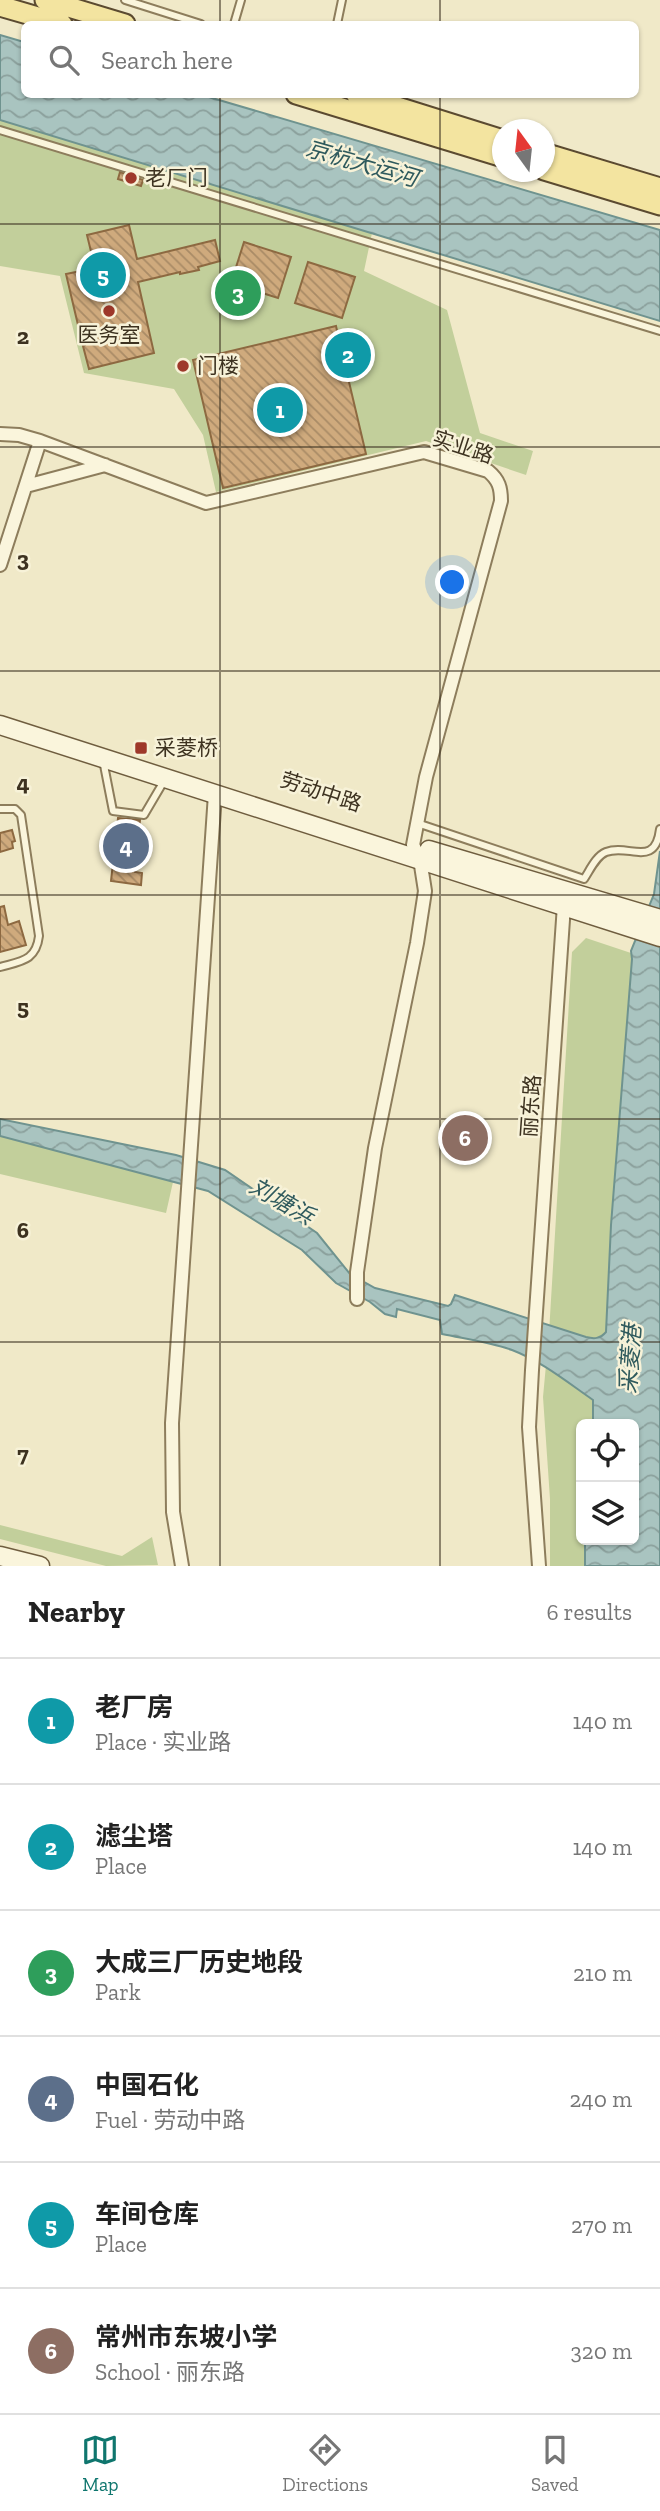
<!DOCTYPE html>
<meta charset="utf-8">
<style>
body{margin:0;font-family:"Zilla Slab","Noto Sans SC",serif;background:#f2f2f2;color:#222}
.controls{position:absolute;right:21px;bottom:21px;display:grid;overflow:hidden;border-radius:10px;box-shadow:0 2px 5px #0004}
.controls button{width:63px;height:63px;display:grid;place-items:center;padding:0;border:0;border-bottom:2px solid #e0e0e0;background:#fff;color:#222;font:35px sans-serif}
.compass{position:absolute;left:492px;top:119px;width:63px;height:63px;border-radius:50%;background:#fff;box-shadow:0 2px 5px #0004;rotate:345deg}
.you{position:absolute;left:453px;top:583px;width:24px;height:24px;margin:-18px;border:5px solid #fff;border-radius:50%;background:#1a73e8;box-shadow:0 0 0 10px #1a73e833}
.badge{display:grid;place-items:center;width:46px;height:46px;border-radius:50%;background:#0f766e;color:#fff;font-size:23px;font-weight:700}
.pin{position:absolute;translate:-50% -50%;border:4px solid #fff;box-shadow:0 2px 7px #0006}
.list{margin:0;padding:0;list-style:none}
h2{display:flex;justify-content:space-between;align-items:center;height:91px;margin:0;padding:0 28px;font-size:30px}
h2 small{font-size:23px;font-weight:400;color:#767676}
.list li{display:grid;grid-template-columns:46px 1fr auto;gap:21px;align-items:center;box-sizing:border-box;height:126px;padding:0 28px;border-top:2px solid #e0e0e0}
.list b{display:block;font-size:26px;white-space:nowrap}
.list p{margin:0;font-size:23px;white-space:nowrap;color:#767676}
.list em{font-size:23px;font-style:normal;color:#767676}
.icon{flex:none;width:38px;height:38px;fill:none;stroke:currentColor;stroke-width:2;stroke-linecap:round;stroke-linejoin:round}
.map{position:relative;flex:none;width:660px;height:1566px;overflow:hidden}
.search{position:absolute;background:#fff;box-shadow:0 2px 5px #0004;left:21px;right:21px;top:21px;height:77px;display:flex;align-items:center;gap:18px;box-sizing:border-box;padding:0 24px;border-radius:10px;color:#767676;font-size:26px}
.sheet{height:847px;background:#fff}
nav{display:flex;justify-content:space-around;align-items:center;box-sizing:border-box;height:98px;border-top:2px solid #e0e0e0;background:#fff;font-size:19px;color:#767676}
nav a{display:grid;justify-items:center;gap:4px}
nav .on{color:#0f766e}
.map>svg:first-child{display:block}
.park{fill:#c2cf9b}
.water{fill:url(#water-waves);stroke:#6f938f;stroke-width:2}
.building{fill:url(#building-back-hatch);stroke:#8d6941;stroke-width:2}
.lines{fill:none;stroke-linecap:round;stroke-linejoin:round}
.lane-casing{stroke:#8d7d5c;stroke-width:10}
.street-casing{stroke:#8d7d5c;stroke-width:16}
.secondary-casing{stroke:#6f5d3f;stroke-width:21}
.primary-casing{stroke:#5b4a30;stroke-width:23}
.lane{stroke:#faf5dc;stroke-width:6}
.street{stroke:#faf5dc;stroke-width:12}
.secondary{stroke:#faf5dc;stroke-width:18}
.primary{stroke:#f3e4a0;stroke-width:19}
.grid{fill:none;stroke:#3d3220;stroke-width:2;stroke-opacity:0.55}
.poi-dot{fill:#9e382a;stroke:#f7f2d8;stroke-width:2.5}
.labels{text-anchor:middle;stroke-width:5;stroke-linejoin:round;paint-order:stroke}
.poi-label{font-size:21px;fill:#3d3220;stroke:#f7f2d8;text-anchor:start}
.street-label{font-size:21px;fill:#3d3220;stroke:#f7f2d8}
.water-label{font-size:23px;font-style:italic;fill:#2f5a5d;stroke:#f7f2d8}
.grid-label{font-size:23px;text-anchor:middle;font-weight:bold;fill:#3d3220;stroke:#f7f2d8;stroke-width:5;stroke-linejoin:round;paint-order:stroke}
</style>
<div class="map">
<svg width="660" height="1566" viewBox="0 0 660 1566">
<defs>
<pattern id="water-waves" width="16" height="10" patternUnits="userSpaceOnUse" patternTransform="scale(1.75)"><rect width="16" height="10" fill="#a9c4c0"/><path d="M0 5q4-4 8 0t8 0" fill="none" stroke="#8ba09c"/></pattern>
<pattern id="building-back-hatch" width="6" height="6" patternUnits="userSpaceOnUse" patternTransform="scale(1.75)"><rect width="6" height="6" fill="#cfaa7d"/><path d="M-1 5l2 2M0 0l6 6M5-1l2 2" fill="none" stroke="#a98b66"/></pattern>
</defs>
<rect width="100%" height="100%" fill="#f0e9c8"/>
<path class="park" d="M0,120L372,233L364,271L447,310L480,433L533,451L526,475L426,441L216,492L203,435L174,389L84,373L60,276L0,266Z
M586,938L649,959L610,1424H581V1540H601L599,1566H550V1499L543,1397L549,1333L572,952Z
M0,1136L173,1182L166,1213L0,1174Z
M0,1525L122,1556L152,1537L158,1565L106,1566L0,1539Z"/>
<path class="water" d="M0,35L24,42V94L202,95L660,230V321L0,120Z
M660,851V1566H585V1540H634V1424H593V1400C567,1382 541,1361 512,1350C490,1342 466,1339 442,1334L440,1320L397,1309L396,1317L385,1314L370,1302L336,1283L302,1250L208,1191L0,1136V1119L176,1155L225,1170L317,1233L350,1274L375,1288L448,1306L451,1304L455,1295L586,1337C594,1339 600,1339 606,1332L611,1225L632,959L631,951L654,894Z"/>
<path class="building" d="M120,172L143,180L141,186L118,179Z
M129,225L137,259L215,240L220,261L198,267L199,270L180,274V272L138,282L154,353L89,369L83,346L85,345L80,325H78L66,274L95,268L87,235Z
M244,242L291,257L278,298L231,283Z
M308,262L355,277L342,318L295,303Z
M336,326L341,349L352,346L355,362L345,365L366,454L223,488L193,360Z
M118,818L140,820L135,872L142,873L141,885L111,881Z
M12,830L15,841L12,842L13,848L0,852V833Z
M4,906L8,925L19,921L26,945L0,952V907Z"/>
<g class="lines">
<g class="lane-casing">
<path id="lane" d="M125,0L201,24
M234,24L241,0
M337,24L342,0
M0,130L660,331
M103,760L113,811L144,815L164,781
M0,809H15L21,815L39,936C36,961 21,961 0,967
M417,823L584,879C590,870 596,856 606,852C629,843 655,869 660,829"/>
</g>
<g class="street-casing">
<path id="street" d="M0,434L19,435L40,441L206,503L424,452L488,471C499,480 501,488 501,501L426,777L413,845L420,859L425,891L417,943L375,1148L357,1272V1299
M26,486L105,465
M0,565L40,441
M182,1566L173,1512L172,1423L215,794
M539,1566L529,1427L532,1370L564,905"/>
</g>
<g class="secondary-casing">
<path id="secondary" d="M0,725L660,937
M429,850L660,919
M0,1556L40,1566"/>
</g>
<g class="primary-casing">
<path id="primary" d="M45,0L125,24
M0,6L62,24
M296,94L503,157
M356,94L503,140
M544,153L660,188
M544,170L660,205"/>
</g>
<use href="#lane" class="lane"/>
<use href="#street" class="street"/>
<use href="#secondary" class="secondary"/>
<use href="#primary" class="primary"/>
</g>
<path class="grid" d="M220,0V24M440,0V24M220,94V1566M440,94V1566M0,224H660M0,447H660M0,671H660M0,895H660M0,1119H660M0,1342H660"/>
<g class="poi-dot">
<circle cx="131" cy="178" r="7"/>
<circle cx="109" cy="311" r="7"/>
<circle cx="183" cy="366" r="7"/>
<rect x="134" y="741" width="14" height="14" rx="3.5"/>
</g>
<g class="labels">
<g class="poi-label">
<text x="145" y="185">老厂门</text>
<text x="109" y="342" text-anchor="middle">医务室</text>
<text x="197" y="373">门楼</text>
<text x="155" y="755">采菱桥</text>
</g>
<g class="street-label">
<text transform="translate(463 447) rotate(18)" y="7">实业路</text>
<text transform="translate(321 792) rotate(18)" y="7">劳动中路</text>
<text transform="translate(531 1106) rotate(-86)" y="7">丽东路</text>
</g>
<g class="water-label">
<text transform="translate(362 163) rotate(16)" y="8">京杭大运河</text>
<text transform="translate(282 1201) rotate(30)" y="8">刘塘浜</text>
<text transform="translate(630 1359) rotate(-86)" y="8">采菱港</text>
</g>
</g>
<g class="grid-label">
<text x="23" y="344">2</text>
<text x="23" y="567">3</text>
<text x="23" y="791">4</text>
<text x="23" y="1015">5</text>
<text x="23" y="1238">6</text>
<text x="23" y="1462">7</text>
</g>
</svg>
<div class="controls">
<button><svg class="icon" aria-label="locate" viewBox="0 0 24 24"><circle cx="12" cy="12" r="6"/><path d="M12 2v4M12 18v4M2 12h4M18 12h4"/></svg></button>
<button><svg class="icon" aria-label="layers" viewBox="0 0 24 24"><path d="M12 4l9 5-9 5-9-5zM3 14l9 5 9-5"/></svg></button>
</div>
<svg class="compass" viewBox="-18 -18 36 36"><path d="M0-13l5 13h-10z" fill="#e53935"/><path d="M0 13l5-13h-10z" fill="#767676"/></svg>
<div class="you"></div>
<div class="pin badge" style="left:280px;top:410px;background:#0f9aa8">1</div>
<div class="pin badge" style="left:348px;top:355px;background:#0f9aa8">2</div>
<div class="pin badge" style="left:238px;top:293px;background:#2e9e5b">3</div>
<div class="pin badge" style="left:126px;top:846px;background:#5c6f8a">4</div>
<div class="pin badge" style="left:103px;top:275px;background:#0f9aa8">5</div>
<div class="pin badge" style="left:465px;top:1138px;background:#8d6e63">6</div>
<div class="search"><svg class="icon" aria-label="search" viewBox="0 0 24 24"><circle cx="10" cy="10" r="6"/><path d="M15 15l6 6"/></svg>Search here</div>
</div>
<section class="sheet">
<h2>Nearby<small>6 results</small></h2>
<ul class="list">
<li><span class="badge" style="background:#0f9aa8">1</span><div><b>老厂房</b><p>Place · 实业路</p></div><em>140 m</em></li>
<li><span class="badge" style="background:#0f9aa8">2</span><div><b>滤尘塔</b><p>Place</p></div><em>140 m</em></li>
<li><span class="badge" style="background:#2e9e5b">3</span><div><b>大成三厂历史地段</b><p>Park</p></div><em>210 m</em></li>
<li><span class="badge" style="background:#5c6f8a">4</span><div><b>中国石化</b><p>Fuel · 劳动中路</p></div><em>240 m</em></li>
<li><span class="badge" style="background:#0f9aa8">5</span><div><b>车间仓库</b><p>Place</p></div><em>270 m</em></li>
<li><span class="badge" style="background:#8d6e63">6</span><div><b>常州市东坡小学</b><p>School · 丽东路</p></div><em>320 m</em></li>
</ul>
</section>
<nav>
<a class="on"><svg class="icon" aria-label="map" viewBox="0 0 24 24"><path d="M3 6l6-2 6 2 6-2v14l-6 2-6-2-6 2zM9 4v14M15 6v14"/></svg>Map</a>
<a><svg class="icon" aria-label="directions" viewBox="0 0 24 24"><path d="M12 3l9 9-9 9-9-9zM9 14v-3h6M13 9l2 2-2 2"/></svg>Directions</a>
<a><svg class="icon" aria-label="saved" viewBox="0 0 24 24"><path d="M7 4h10v16l-5-4-5 4z"/></svg>Saved</a>
</nav>
